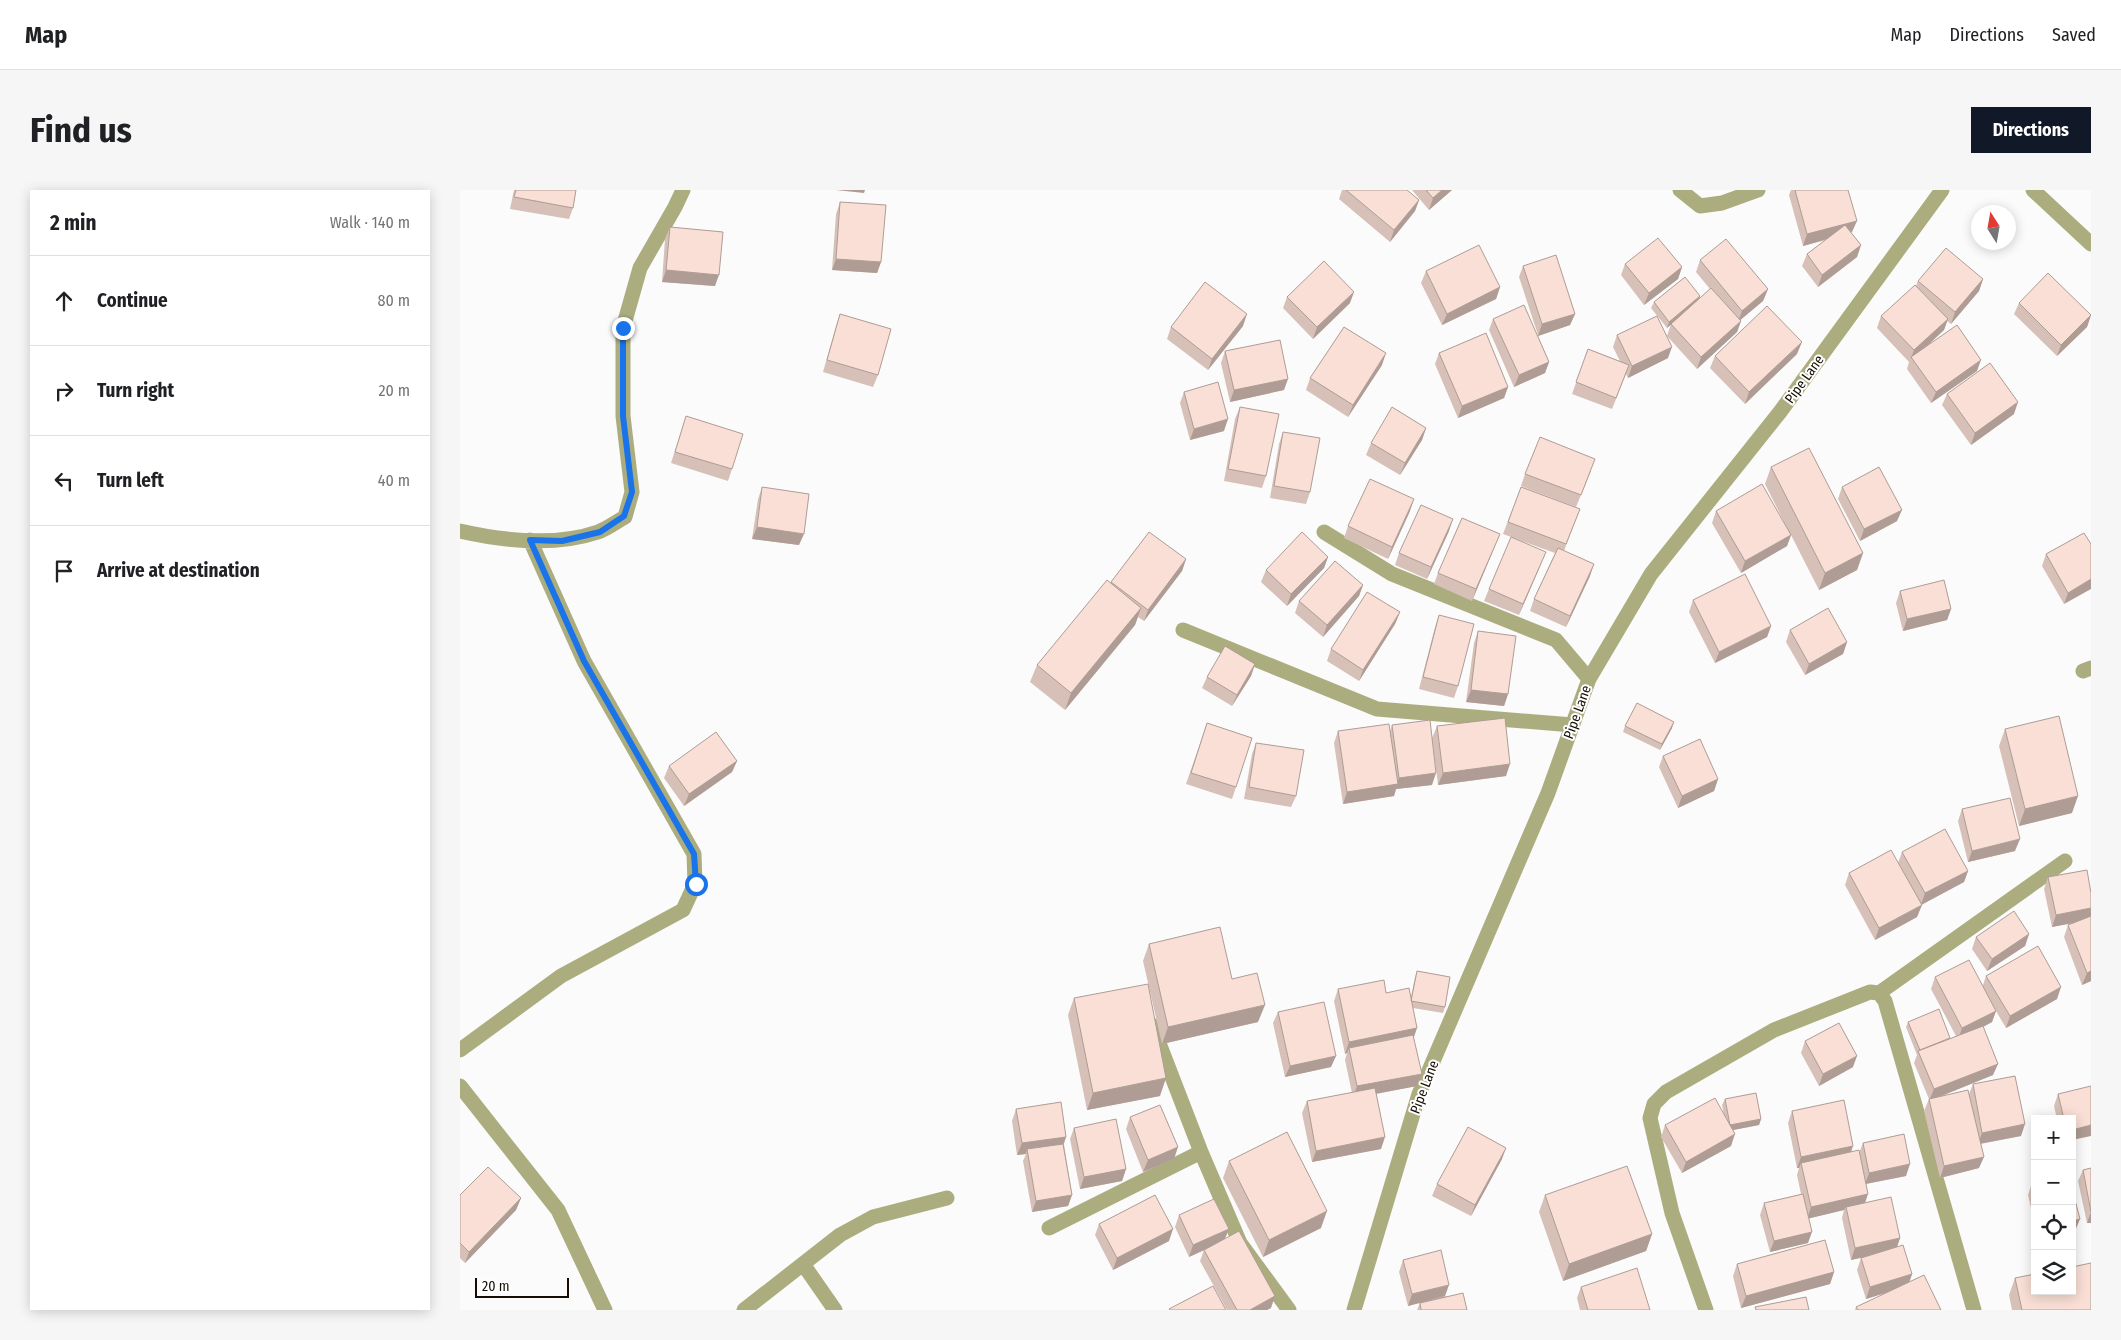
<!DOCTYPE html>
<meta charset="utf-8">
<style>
body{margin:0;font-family:"Fira Sans Condensed",sans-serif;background:#f6f6f6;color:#202124}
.controls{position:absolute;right:15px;bottom:15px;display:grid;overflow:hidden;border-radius:0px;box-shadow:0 2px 12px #0003}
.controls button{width:45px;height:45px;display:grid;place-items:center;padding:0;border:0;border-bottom:1px solid #e0e0e0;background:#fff;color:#202124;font:25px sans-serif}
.compass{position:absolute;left:1511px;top:15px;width:45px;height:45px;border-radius:50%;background:#fff;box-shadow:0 2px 12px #0003;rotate:349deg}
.scale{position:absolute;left:15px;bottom:12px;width:94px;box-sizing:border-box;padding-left:5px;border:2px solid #140d03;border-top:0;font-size:14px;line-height:18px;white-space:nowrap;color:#140d03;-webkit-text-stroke:4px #fff;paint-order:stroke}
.stop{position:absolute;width:15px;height:15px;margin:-11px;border:4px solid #1a73e8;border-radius:50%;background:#fff}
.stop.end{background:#1a73e8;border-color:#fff;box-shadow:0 1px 5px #0008}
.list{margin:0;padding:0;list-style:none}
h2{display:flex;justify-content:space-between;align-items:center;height:65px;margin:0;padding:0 20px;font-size:21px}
h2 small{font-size:16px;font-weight:400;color:#757577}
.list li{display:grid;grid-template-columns:32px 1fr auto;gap:15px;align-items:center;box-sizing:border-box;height:90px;padding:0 20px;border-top:1px solid #e0e0e0}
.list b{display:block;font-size:19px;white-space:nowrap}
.list em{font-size:16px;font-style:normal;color:#757577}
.icon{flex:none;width:28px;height:28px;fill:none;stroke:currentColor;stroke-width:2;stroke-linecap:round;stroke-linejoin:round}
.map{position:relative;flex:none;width:1631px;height:1120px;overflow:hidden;border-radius:0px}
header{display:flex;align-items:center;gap:30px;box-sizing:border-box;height:70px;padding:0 25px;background:#fff;border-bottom:1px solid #e0e0e0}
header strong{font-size:24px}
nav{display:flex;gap:28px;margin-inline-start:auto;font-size:18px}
.intro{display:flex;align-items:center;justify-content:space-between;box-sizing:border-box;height:120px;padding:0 30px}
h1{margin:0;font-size:35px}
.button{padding:12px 22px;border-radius:0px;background:#111827;color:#fff;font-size:18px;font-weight:700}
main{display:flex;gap:30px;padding:0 30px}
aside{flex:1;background:#fff;border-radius:0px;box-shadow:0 2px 12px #0003}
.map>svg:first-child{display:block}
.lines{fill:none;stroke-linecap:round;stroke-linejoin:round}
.minor{stroke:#acad7f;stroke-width:15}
.wall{fill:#d6c0b7}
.shaded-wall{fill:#ae9c95}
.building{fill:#f9dfd5;stroke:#ae9c95}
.route{stroke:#1a73e8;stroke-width:6}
.labels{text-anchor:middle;stroke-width:4;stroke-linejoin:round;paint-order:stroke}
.street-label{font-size:14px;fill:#140d03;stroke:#fff}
</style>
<header>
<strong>Map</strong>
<nav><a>Map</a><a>Directions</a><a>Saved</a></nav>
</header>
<div class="intro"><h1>Find us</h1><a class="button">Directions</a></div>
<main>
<aside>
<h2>2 min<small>Walk · 140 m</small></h2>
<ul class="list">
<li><svg class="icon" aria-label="ahead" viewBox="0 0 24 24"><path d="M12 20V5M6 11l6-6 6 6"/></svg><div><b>Continue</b></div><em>80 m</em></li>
<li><svg class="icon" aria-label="right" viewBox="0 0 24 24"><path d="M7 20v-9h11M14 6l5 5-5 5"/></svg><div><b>Turn right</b></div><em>20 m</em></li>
<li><svg class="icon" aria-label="left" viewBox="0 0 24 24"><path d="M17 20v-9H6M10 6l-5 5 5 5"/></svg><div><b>Turn left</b></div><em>40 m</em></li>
<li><svg class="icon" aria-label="arrive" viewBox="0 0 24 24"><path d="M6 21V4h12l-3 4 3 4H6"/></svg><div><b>Arrive at destination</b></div></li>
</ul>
</aside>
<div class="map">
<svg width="1631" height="1120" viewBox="0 0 1631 1120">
<rect width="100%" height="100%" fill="#fbfbfb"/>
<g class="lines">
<path class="minor" d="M1220,0L1240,16L1262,13L1298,0
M1573,0L1631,54
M0,341C44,351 94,357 138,342C147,339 156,332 165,327L172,302L163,226V138L180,78L215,17L223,0
M864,342L932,384L1096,450L1129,489
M723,440L917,519L1113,535
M1623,481L1631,478
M1419,803L1605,671
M692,835L741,962L780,1053L829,1120
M0,860L101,786L223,720L235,694L234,664L124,471L70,350
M0,896L98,1020L145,1120
M589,1038L741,962
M343,1074L375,1120
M284,1120L380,1045L413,1027L487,1008
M894,1120L959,904L1088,603L1129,489L1191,384L1320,222L1482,0
M1246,1120L1212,1023L1190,928L1194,914L1206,902L1314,840L1410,802L1419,803L1425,811L1514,1120"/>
</g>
<path class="wall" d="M54,0H116L113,18L109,29L50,19Z
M882,0H947L959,10L955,21L930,52L879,9Z
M952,0H992L969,20Z
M1331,0H1388L1392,42L1391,43L1401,55L1397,67L1358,97L1342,76L1347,64L1366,50L1343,56L1329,5Z
M380,12L421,72L417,83L372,80L376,24Z
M210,37L255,96L202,92L205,49Z
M1240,70L1308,99L1303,111L1280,130L1281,131L1277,142L1237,179L1207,146L1208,168L1168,188L1166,184L1152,219L1112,204L1128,159L1160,171L1153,157L1157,145L1207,146L1211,134L1207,138L1191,118L1194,112L1240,106L1239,109L1250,99L1236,82Z
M1165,74L1222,77L1218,89L1184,115L1161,85Z
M1063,76L1115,124L1110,135L1078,146L1089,172L1085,183L1054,197L1029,140L1033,129L1078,145L1059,87Z
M966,81L1040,97L1036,109L982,135L961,93Z
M1523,89L1519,101L1491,134L1487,131L1484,140L1466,157L1517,181L1471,213L1447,179L1449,172L1417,138L1421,126L1456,96L1458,91Z
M827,107L890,113L853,149L823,118Z
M1559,113L1631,125L1627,137L1597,166L1554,124Z
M380,124L418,185L413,197L363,182L376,136Z
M783,136L748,180L707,149L711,137Z
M765,161L824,200L770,212L761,173Z
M979,163L1048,197L1044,208L998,228L975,174Z
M1337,164L1285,214L1250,178L1255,166Z
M922,175L888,227L846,200L850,188Z
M724,202L764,241L730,250L720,213Z
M1487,204L1554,224L1511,255L1482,215Z
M780,217L806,286L802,298L764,291L775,229Z
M226,226L272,279L268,291L211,273Z
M966,238L962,250L940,285L906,265L911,253Z
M823,242L850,302L846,314L810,308L819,254Z
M1311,277L1403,363L1397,380L1359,400L1331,345L1327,356L1281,383L1252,333L1256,321L1328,340L1305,294Z
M1131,281L1116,317L1061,296L1065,284Z
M302,297L339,355L292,349L298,309Z
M1061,297L1120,319L1104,361L1130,386L1106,437L1070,421L1074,409L1095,363L1043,344Z
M1382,297L1437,331L1400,351L1378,309Z
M950,321L928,369L884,348L888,336Z
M989,341L967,389L935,375L939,363Z
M1631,354L1604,414L1582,376L1586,364Z
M1035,356L1012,411L974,394L978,383Z
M868,367L864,378L827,416L801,392L806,380Z
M726,369L722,381L684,431L678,427L675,435L605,520L570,492L577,475L651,392Z
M1081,374L1059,425L1024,411L1029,399Z
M903,395L899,406L863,447L835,423L839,411Z
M1440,401L1491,419L1487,430L1443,441L1436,413Z
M1233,410L1311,436L1307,447L1255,473L1229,422Z
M940,422L935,434L899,491L867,471L871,459Z
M979,425L998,496L994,508L959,499L975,437Z
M1330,440L1387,452L1383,464L1345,485L1326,452Z
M1018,441L1048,504L1044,516L1006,512L1014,453Z
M795,474L791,486L772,516L742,498L747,487Z
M747,533L776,597L772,609L726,594Z
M932,535L972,595L936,599L934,606L883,614L874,553L878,541H930Z
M977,536L1046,586L978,595L972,548Z
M1165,536L1212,538L1200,560L1163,542Z
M1545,539L1612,623L1559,636L1539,556Z
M796,553L836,606L831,617L784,609L792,564Z
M1203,566L1258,589L1254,601L1218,618L1199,577Z
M277,571L272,582L224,616L204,588L209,576Z
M1502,619L1555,661L1508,672L1498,631Z
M1442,662L1508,681L1504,692L1461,715L1457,727L1415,750L1385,695L1389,683L1438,673Z
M1627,680L1631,791L1622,795L1604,747L1608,735L1614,732L1592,737L1584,699L1588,687Z
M1569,744L1565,756L1527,781L1512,759L1516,747Z
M689,754L772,789L798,832L702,854L683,771Z
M957,781L985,817L983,823L953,818L954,848L957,896L916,904L921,959L852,972L842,923L847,911L892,903L885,870L887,863L885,864L874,811L878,799L926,803L951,807L955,787Z
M1526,786L1597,809L1546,838L1536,821L1532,832L1523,837L1533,885L1481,906L1509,904L1513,894L1561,946L1521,954L1519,978L1480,988L1464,921L1469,909L1454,873L1457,865L1446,837L1448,832L1490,849L1496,846L1471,799L1475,787L1523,795Z
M614,808L700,906L627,920L608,825Z
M818,822L871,877L825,887L813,833Z
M1345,851L1393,877L1359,896L1341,863Z
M1598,904L1612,929H1597L1594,916Z
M1265,909L1301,929L1299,935L1273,940L1271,956L1222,983L1201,947L1205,935L1264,925L1262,915Z
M556,919L606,947L604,954L612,1005L608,1016L572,1022L563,971L566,964L557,965L552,931Z
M1332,921L1391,962L1399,963L1403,953L1446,986L1406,994L1405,1013L1440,1048L1437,1057L1452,1084L1449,1093L1481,1120H1395L1396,1117L1431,1101L1406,1109L1397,1080L1401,1068L1411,1065L1391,1070L1382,1028L1384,1020L1349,1028L1348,1053L1310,1062L1300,1025L1304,1013L1341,1004L1337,985L1339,978H1337L1328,933Z
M670,927L714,969L683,982L666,939Z
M614,938L666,979L662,991L620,999L610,949Z
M1042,969L1011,1026L972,1006L977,994Z
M769,971L861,1038L803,1067L763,988Z
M1631,978V1033H1627L1618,991L1623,980Z
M1575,992V1034L1568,1005L1572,993Z
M0,1005L61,1008L56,1020L5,1073L0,1068Z
M1085,1005L1192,1044L1186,1061L1103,1091L1079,1022Z
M719,1025L765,1048L811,1118L807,1120H767L740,1071L744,1060L729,1067L715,1037Z
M639,1034L709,1051L653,1080L635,1045Z
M943,1070L985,1106L1007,1120H957L960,1113L948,1116L939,1082Z
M1277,1074L1374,1082L1370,1094L1281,1118L1273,1086Z
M1555,1088L1631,1120H1552L1549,1105Z
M1121,1097L1190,1120H1120L1117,1108Z"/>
<path class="shaded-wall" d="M376,0H405L404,3Z
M982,0H992L969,20L973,8Z
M959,10L955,21L930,52L934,40Z
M1397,31L1392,42L1343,56L1347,44Z
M1401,55L1397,67L1358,97L1362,85Z
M376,69L421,72L417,83L372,80Z
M1222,77L1218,89L1184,115L1189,103Z
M206,80L259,85L255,96L202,92Z
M1523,89L1519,101L1491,134L1495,122Z
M1040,97L1036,109L982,135L987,124Z
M1308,99L1303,111L1278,132L1282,121Z
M894,102L890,113L853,149L857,137Z
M1240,106L1238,112L1207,138L1209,132Z
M787,124L783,136L748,180L752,169Z
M1115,124L1110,135L1078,146L1082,134Z
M1631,125L1627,137L1597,166L1601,155Z
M1488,129L1484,140L1453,169L1451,168L1454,160Z
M1281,131L1277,142L1237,179L1241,167Z
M1342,152L1337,164L1285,214L1289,202Z
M1212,157L1208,168L1168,188L1172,176Z
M926,163L922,175L888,227L893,215Z
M1521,170L1517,181L1471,213L1476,202Z
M1089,172L1085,183L1054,197L1059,185Z
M828,189L824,200L770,212L774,200Z
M1048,197L1044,208L998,228L1002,216Z
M1558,212L1554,224L1511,255L1515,243Z
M768,229L764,241L730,250L734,239Z
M966,238L962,250L940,285L945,273Z
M954,309L950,321L928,369L932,357Z
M1442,320L1437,331L1400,351L1404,339Z
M993,329L989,341L967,389L971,377Z
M297,337L344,344L339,355L292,349Z
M1040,344L1035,356L1012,411L1016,399Z
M1331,345L1327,356L1281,383L1285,371Z
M1086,362L1081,374L1059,425L1063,414Z
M1403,363L1397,380L1359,400L1365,383Z
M868,367L864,378L827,416L831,404Z
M726,369L722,381L684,431L688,420Z
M1134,374L1130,386L1106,437L1110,426Z
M1631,389V399L1604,414L1608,403Z
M903,395L899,406L863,447L867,435Z
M681,418L675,435L605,520L611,503Z
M1491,419L1487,430L1443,441L1447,429Z
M940,422L935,434L899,491L903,480Z
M1311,436L1307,447L1255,473L1259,462Z
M1387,452L1383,464L1345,485L1349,474Z
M795,474L791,486L772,516L777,505Z
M1011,500L1048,504L1044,516L1006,512Z
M1214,532L1212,538L1200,560L1202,554Z
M277,571L272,582L224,616L229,604Z
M1050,574L1046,586L978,595L983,583Z
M976,583L972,595L936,599L934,606L883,614L887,602L936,594L939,588Z
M1258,589L1254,601L1218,618L1222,606Z
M1618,606L1612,623L1559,636L1565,619Z
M1560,649L1555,661L1508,672L1512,661Z
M1508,681L1504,692L1461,715L1465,703Z
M1462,715L1457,727L1415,750L1419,738Z
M1631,718V726L1630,730L1592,737L1596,725Z
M1569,744L1565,756L1527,781L1532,769Z
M1631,781V791L1622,795L1627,783Z
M1601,797L1597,809L1546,838L1550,826Z
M805,815L798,832L702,854L708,837Z
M1536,821L1532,832L1498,850L1502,838Z
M957,838L953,850L889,858L887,863L885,864L889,852Z
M876,866L871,877L825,887L830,876Z
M1397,866L1393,877L1359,896L1363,884Z
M1538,874L1533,885L1469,911L1474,899Z
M962,884L957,896L893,908L897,896Z
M706,888L700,906L627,920L633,903Z
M1301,929L1299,935L1268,941L1270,935Z
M1565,934L1561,946L1518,954L1522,943Z
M1631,935V946L1612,950V940Z
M1275,944L1271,956L1222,983L1226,972Z
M606,947L602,958L567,959L566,964L557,965L562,953Z
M925,947L921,959L852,972L856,961Z
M1393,956L1389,968L1341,973L1339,978H1337L1341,967Z
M718,957L714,969L683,982L688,970Z
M1046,958L1042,969L1011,1026L1015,1015Z
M1524,967L1519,978L1480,988L1484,976Z
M1450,974L1446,986L1405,994L1409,983Z
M666,979L662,991L620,999L624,987Z
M1408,1004L1404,1016L1386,1017L1384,1020L1347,1029L1351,1017Z
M612,1005L608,1016L572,1022L576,1011Z
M61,1008L56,1020L5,1073L9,1062Z
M867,1021L861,1038L803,1067L809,1050Z
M1631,1022V1033H1627Z
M1620,1029L1615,1041L1612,1042V1031Z
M713,1039L709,1051L653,1080L657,1068Z
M769,1039L764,1051L729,1067L733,1055Z
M1352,1042L1348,1053L1310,1062L1314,1051Z
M1192,1044L1186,1061L1103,1091L1109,1074Z
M1440,1048L1436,1060L1391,1070L1395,1058Z
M1374,1082L1370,1094L1281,1118L1286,1106Z
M1452,1084L1448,1096L1406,1109L1410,1097Z
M989,1095L985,1106L948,1116L952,1104Z
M815,1106L811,1118L807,1120H790Z"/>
<path class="building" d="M56,0H116L113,18L54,7Z
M886,0H947L959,10L934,40Z
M966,0H982L973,8Z
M1335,0H1388L1397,31L1347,44Z
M380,12L426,15L421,72L376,69Z
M1385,35L1401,55L1362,85L1347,64Z
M210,37L263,42L259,85L206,80Z
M1198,48L1222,77L1189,103L1165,74Z
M1266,49L1308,99L1282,121L1240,70Z
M1019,55L1040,97L987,124L966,81Z
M1486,58L1523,89L1495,122L1458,91Z
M1096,65L1115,124L1082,134L1063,76Z
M864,71L894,102L857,137L827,107Z
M1588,83L1631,125L1601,155L1559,113Z
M1225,87L1240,106L1209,132L1194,112Z
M745,92L787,124L752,169L711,137Z
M1455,95L1488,129L1454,160L1421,126Z
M1251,98L1281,131L1241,167L1211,134Z
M1064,115L1089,172L1059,185L1033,129Z
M1307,116L1342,152L1289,202L1255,166Z
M380,124L431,139L418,185L367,170Z
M1197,126L1212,157L1172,176L1157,145Z
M1497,135L1521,170L1476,202L1451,167Z
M884,137L926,163L893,215L850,188Z
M1026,143L1048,197L1002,216L979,163Z
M820,150L828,189L774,200L765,161Z
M1128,159L1169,175L1156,208L1116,192Z
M1530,173L1558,212L1515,243L1487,204Z
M758,192L768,229L734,239L724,202Z
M780,217L819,224L806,286L768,279Z
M932,217L966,238L945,273L911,253Z
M226,226L283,244L272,279L215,262Z
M823,242L860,248L850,302L814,296Z
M1080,247L1135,269L1121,305L1065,284Z
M1349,258L1403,363L1365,383L1311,277Z
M1419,277L1442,320L1404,339L1382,297Z
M910,289L954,309L932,357L888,336Z
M1302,294L1331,345L1285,371L1256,321Z
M302,297L349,304L344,344L297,337Z
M1061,297L1120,319L1106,354L1048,332Z
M961,315L993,329L971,377L939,363Z
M1002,328L1040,344L1016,399L978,383Z
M689,342L726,369L688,420L651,392Z
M842,342L868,367L831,404L806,380Z
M1624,343L1631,354V389L1608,403L1586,364Z
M1051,347L1086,362L1063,414L1029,399Z
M1098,358L1134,374L1110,426L1074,409Z
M875,371L903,395L867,435L839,411Z
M1285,384L1311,436L1259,462L1233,410Z
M647,390L681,418L611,503L577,475Z
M1484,390L1491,419L1447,429L1440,401Z
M907,402L940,422L903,480L871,459Z
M1368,418L1387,452L1349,474L1330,440Z
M979,425L1014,434L998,496L963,487Z
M1018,441L1056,446L1048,504L1011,500Z
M765,456L795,474L777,505L747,487Z
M1177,513L1214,532L1202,554L1165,536Z
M1599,526L1618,606L1565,619L1545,539Z
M1045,528L1050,574L983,583L977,536Z
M970,530L976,583L939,588L932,535Z
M747,533L792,548L776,597L731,583Z
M929,534L938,594L887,602L878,541Z
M256,542L277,571L229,604L209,576Z
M1240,549L1258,589L1222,606L1203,566Z
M796,553L844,560L836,606L789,597Z
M1550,608L1560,649L1512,661L1502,619Z
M1485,639L1508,681L1465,703L1442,662Z
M1431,660L1462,715L1419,738L1389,683Z
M1627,680L1631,703V718L1596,725L1588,687Z
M1554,721L1569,744L1532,769L1516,747Z
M1631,726V781L1627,783L1608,735Z
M760,737L772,789L797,783L805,815L708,837L689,754Z
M1578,756L1601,797L1550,826L1526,786Z
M1509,770L1536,821L1502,838L1475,787Z
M957,781L990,787L985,817L951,811Z
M924,790L926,803L949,798L957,838L889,852L878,799Z
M688,794L706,888L633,903L614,808Z
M864,812L876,866L830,876L818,822Z
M1479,819L1490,848L1460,860L1448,832Z
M1379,833L1397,866L1363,884L1345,851Z
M1523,836L1538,874L1474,899L1458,861Z
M953,845L962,884L897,896L889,858Z
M1555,886L1565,934L1522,943L1513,894Z
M1631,896V935L1612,940V929H1604L1598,904Z
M915,898L925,947L856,961L847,911Z
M1508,900L1524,967L1484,976L1469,909Z
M1296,903L1301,929L1270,935L1265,909Z
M1255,908L1275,944L1226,972L1205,935Z
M1384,910L1393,956L1341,967L1332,921Z
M601,912L606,947L562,953L556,919Z
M700,915L718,957L688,970L670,927Z
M656,929L666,979L624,987L614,938Z
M1008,937L1046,958L1015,1015L977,994Z
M827,942L867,1021L809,1050L769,971Z
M1444,944L1450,974L1409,983L1403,953Z
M603,954L612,1005L576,1011L567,959Z
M1399,960L1408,1004L1351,1017L1341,973Z
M1167,976L1192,1044L1109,1074L1085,1005Z
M28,977L61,1008L9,1062L0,1053V1005Z
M1631,978V1022L1623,980Z
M1575,992V1004L1572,993Z
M1612,999L1620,1029L1612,1031Z
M1343,1004L1352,1042L1314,1051L1304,1013Z
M695,1005L713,1039L657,1068L639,1034Z
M1431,1007L1440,1048L1395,1058L1386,1017Z
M754,1009L769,1039L733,1055L719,1025Z
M779,1041L815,1106L790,1120H777L744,1060Z
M1365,1050L1374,1082L1286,1106L1277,1074Z
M1443,1055L1452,1084L1410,1097L1401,1068Z
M981,1060L989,1095L952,1104L943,1070Z
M1631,1073V1120H1562L1555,1088L1575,1084V1101H1612V1077Z
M1177,1078L1190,1120H1128L1121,1097Z
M1464,1085L1481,1120H1398L1396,1117Z
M753,1096L766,1120H710L709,1119Z
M1003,1103L1007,1120H961L960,1113Z
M1346,1107L1349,1120H1296L1295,1117Z"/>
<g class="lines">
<path class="route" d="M163,138V226L172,302L164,326L140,342L102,351L70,350L124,471L234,664L236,694"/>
</g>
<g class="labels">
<g class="street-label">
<text transform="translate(1344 189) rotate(-54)" y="5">Pipe Lane</text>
<text transform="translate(1117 522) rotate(-70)" y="5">Pipe Lane</text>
<text transform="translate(964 897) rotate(-69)" y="5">Pipe Lane</text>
</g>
</g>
</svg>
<div class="controls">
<button>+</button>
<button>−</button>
<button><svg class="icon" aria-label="locate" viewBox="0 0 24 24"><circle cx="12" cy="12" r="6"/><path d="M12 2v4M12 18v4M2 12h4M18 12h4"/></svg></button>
<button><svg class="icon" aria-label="layers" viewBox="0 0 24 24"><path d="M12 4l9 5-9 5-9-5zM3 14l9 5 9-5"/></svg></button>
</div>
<svg class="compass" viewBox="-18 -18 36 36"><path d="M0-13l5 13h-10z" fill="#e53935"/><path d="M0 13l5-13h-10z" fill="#757577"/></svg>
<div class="scale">20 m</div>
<div class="stop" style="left:236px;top:694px"></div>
<div class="stop end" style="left:163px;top:138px"></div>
</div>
</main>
